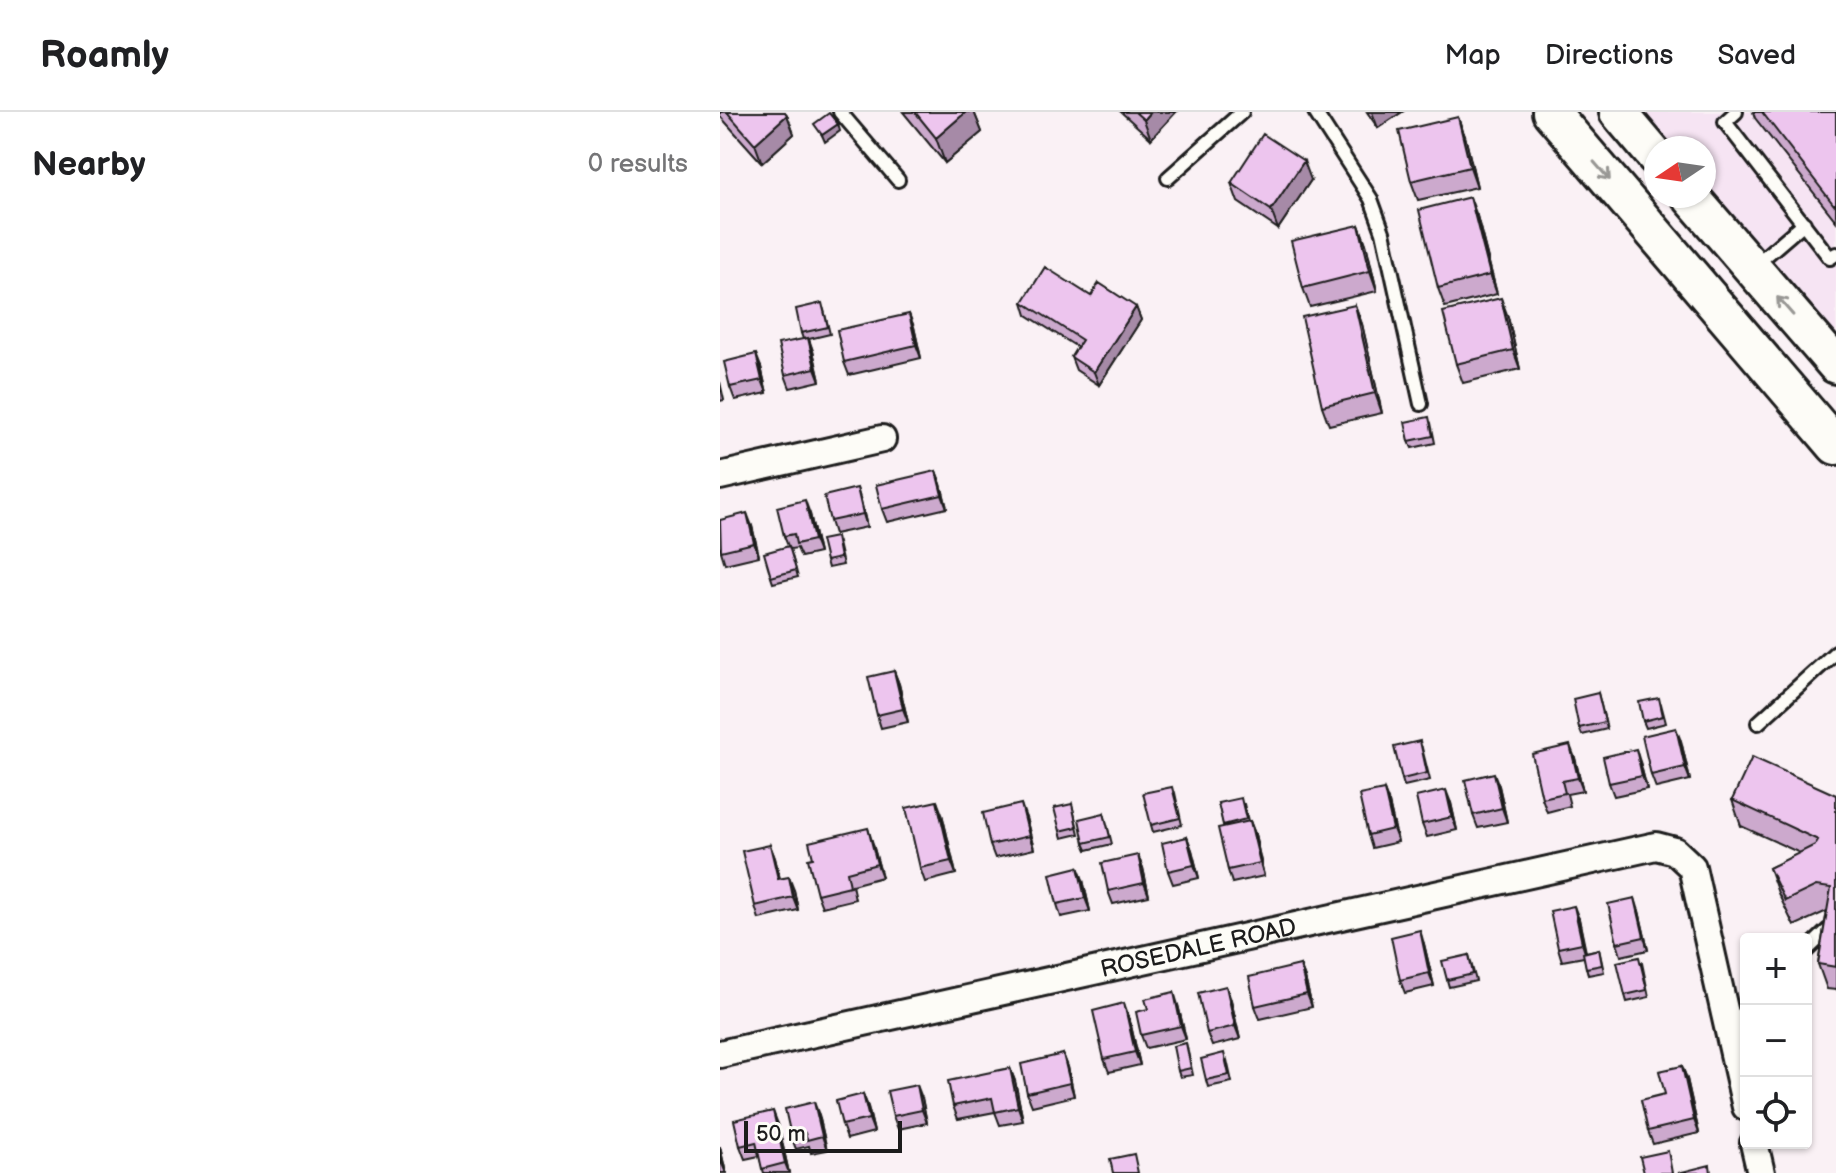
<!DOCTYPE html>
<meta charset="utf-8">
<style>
body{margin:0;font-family:"Balsamiq Sans",sans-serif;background:#f6f6f6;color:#202124}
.controls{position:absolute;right:24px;bottom:24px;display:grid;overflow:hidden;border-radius:8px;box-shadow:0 2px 6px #0004}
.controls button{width:72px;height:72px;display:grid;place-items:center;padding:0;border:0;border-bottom:2px solid #e0e0e0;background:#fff;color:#202124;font:40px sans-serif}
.compass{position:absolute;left:924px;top:24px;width:72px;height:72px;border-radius:50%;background:#fff;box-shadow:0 2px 6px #0004;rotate:257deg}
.scale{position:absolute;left:24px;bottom:20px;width:158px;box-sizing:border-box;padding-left:8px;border:4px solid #1c1c1c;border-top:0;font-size:22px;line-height:28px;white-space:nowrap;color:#1c1c1c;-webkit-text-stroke:6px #fdfcf7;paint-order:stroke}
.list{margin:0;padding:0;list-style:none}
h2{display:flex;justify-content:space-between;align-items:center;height:104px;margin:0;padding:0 32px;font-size:34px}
h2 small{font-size:26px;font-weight:400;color:#757577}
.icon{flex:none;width:44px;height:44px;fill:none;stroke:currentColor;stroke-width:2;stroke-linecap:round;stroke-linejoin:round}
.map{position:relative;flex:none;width:1116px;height:1061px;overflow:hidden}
header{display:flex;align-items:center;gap:48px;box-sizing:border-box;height:112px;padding:0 40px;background:#fff;border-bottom:2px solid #e0e0e0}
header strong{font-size:38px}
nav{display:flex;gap:44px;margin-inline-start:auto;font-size:28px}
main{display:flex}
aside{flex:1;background:#fff}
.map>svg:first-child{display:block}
.built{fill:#f6e4f3}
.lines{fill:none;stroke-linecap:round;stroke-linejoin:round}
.lane-casing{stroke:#1c1c1c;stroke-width:18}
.street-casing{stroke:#1c1c1c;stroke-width:32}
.secondary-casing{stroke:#1c1c1c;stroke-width:42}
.lane{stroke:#fdfcf7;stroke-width:12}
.street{stroke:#fdfcf7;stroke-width:26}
.secondary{stroke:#fdfcf7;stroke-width:36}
.wall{fill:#cca9cd;stroke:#1c1c1c;stroke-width:2}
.shaded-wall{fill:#a68aa7;stroke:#1c1c1c;stroke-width:2}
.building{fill:#edc5ee;stroke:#1c1c1c;stroke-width:2}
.oneway{stroke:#989794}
.labels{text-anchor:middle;stroke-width:6;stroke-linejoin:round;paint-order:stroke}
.street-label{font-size:24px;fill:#1c1c1c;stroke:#fdfcf7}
</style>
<header>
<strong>Roamly</strong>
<nav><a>Map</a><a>Directions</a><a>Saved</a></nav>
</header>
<main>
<aside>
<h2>Nearby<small>0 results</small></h2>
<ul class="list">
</ul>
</aside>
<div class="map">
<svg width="1116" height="1061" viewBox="0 0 1116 1061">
<rect width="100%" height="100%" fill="#faf1f5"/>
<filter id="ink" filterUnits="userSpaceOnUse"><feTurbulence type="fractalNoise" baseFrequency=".0125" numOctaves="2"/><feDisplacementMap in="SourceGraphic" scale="16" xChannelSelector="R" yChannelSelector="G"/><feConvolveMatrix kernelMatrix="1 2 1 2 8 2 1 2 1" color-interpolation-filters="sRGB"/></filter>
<g filter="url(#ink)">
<path class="built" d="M916,0H1116V233L984,79V36H947Z"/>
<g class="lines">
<g class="lane-casing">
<path id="lane" d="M120,0L178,68
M595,0L651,87L663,120L701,292
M1016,0L1005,10L1110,146L1116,142
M448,66L522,0
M1034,154L1084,111
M1038,611L1116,540
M1086,839L1108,818
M1008,916L1026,898"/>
</g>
<g class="street-casing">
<g id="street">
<path d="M0,364L162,327"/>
<path id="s1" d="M0,942L936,734L955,739L972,755L1026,995"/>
<path d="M1034,1031L1041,1061"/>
</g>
</g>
<g class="secondary-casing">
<path id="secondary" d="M831,0L1116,334
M898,0L936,45
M970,84L1116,253"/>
</g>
<use href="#lane" class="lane"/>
<use href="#street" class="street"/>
<use href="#secondary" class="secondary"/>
</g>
<path class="wall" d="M0,0H65L67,3L74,22L42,51L0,4Z
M183,0H254L262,20L225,51Z
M401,0H456L431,27Z
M647,0H682L658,16Z
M1033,0H1116V109L1035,6Z
M745,24L757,75L698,88L691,69Z
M591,68L558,117L518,90L511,71Z
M757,104L777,182L725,195L718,176Z
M639,113L646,132L657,179L590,195L583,176Z
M371,184L416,195L421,208L379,273L356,258L351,245L357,235L307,203L303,190Z
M635,193L642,212L662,301L609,313L602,294Z
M104,198L110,222L89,227L93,239L100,269L70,276L65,263L83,227L81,221Z
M189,202L194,215L201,246L129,263L124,250Z
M788,205L800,257L743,271L736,252Z
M41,255L47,281L15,288L10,275Z
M0,270L4,288L0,289Z
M711,311L715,331L692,336L689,329Z
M216,359L221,372L227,396L167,410L162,397Z
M141,389L147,415L114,422L110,409Z
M90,402L99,441L81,445L77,436L70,437L78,465L53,471L51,465L68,434L64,424Z
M32,414L39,444L5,452L0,436Z
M118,431L123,453L108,456L106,449Z
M174,559L179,572L188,610L161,616L157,603Z
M878,581L887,617L862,623L859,616Z
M941,592L946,611L926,616L923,609Z
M961,629L970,668L936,676L931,663Z
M702,636L710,668L684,674L682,667Z
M855,646L863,679L847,682L850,694L827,700L822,686Z
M920,650L927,677L894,684L889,671Z
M779,674L787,710L758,716L753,703Z
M664,678L669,691L678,730L652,736L648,723Z
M455,681L462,713L433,720L431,713Z
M1116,683V878L1107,877L1098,852L1107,799L1074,814L1058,781L1049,756L1080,741L1021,714L1012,688Z
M498,691L524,692L528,709H530L535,722L544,764L512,771L508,758L504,715Z
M731,691L737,718L707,725L702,712Z
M352,692L359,722L342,726L340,719Z
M384,701L392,732L367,738L364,731Z
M222,702L236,762L205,770L200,756Z
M306,706L314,737L275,746L270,733Z
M467,725L472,738L479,766L453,772L448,759Z
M152,729L162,765L132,773L135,787L102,795L97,782Z
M50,733L55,746L60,767L74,778L78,798L39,807L35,794Z
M358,755L363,768L370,799L341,805L337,792Z
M423,756L429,784L393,792L388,779Z
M919,799L928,838L901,844L897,831Z
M859,807L866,840L879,837L884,860L868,863L864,845L842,849L838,836Z
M704,832L714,874L685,881L680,868Z
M749,843L756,869L729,875L727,868Z
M922,851L929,885L907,890L905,883Z
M580,853L585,866L592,895L540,907L535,894Z
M511,888L520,927L492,934L487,921Z
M458,893L466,927L426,936L421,923L428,897Z
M409,905L420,953L389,960L384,947Z
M466,931L473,963L460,965L458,959Z
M343,942L348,955L354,984L312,994L307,981Z
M507,948L512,970L488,975L486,968Z
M962,954L967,967L979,1021L933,1032L928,1019L945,982Z
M290,956L295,969L303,1009L280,1013L275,1000L238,1007L233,994Z
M143,982L148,995L154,1020L127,1027L122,1013Z
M202,986L207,1011L178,1017L173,1004Z
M99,1003L107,1038L91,1041L89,1034L76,1037L71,1024Z
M58,1012L69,1061H44L39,1044L25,1047L20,1034Z
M0,1035L6,1061H0Z"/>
<path class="shaded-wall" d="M246,0H254L262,20L225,51L216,26Z
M431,0H456L431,27L424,8Z
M652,0H682L658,16Z
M67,3L74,22L42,51L35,32Z
M738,5L745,24L757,75L750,55Z
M118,12L120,19L105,30L102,23Z
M584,49L591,68L558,117L551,98Z
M750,85L757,104L777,182L770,163Z
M639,113L646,132L657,179L650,159Z
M781,186L788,205L800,257L793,238Z
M635,193L642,212L662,301L655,281Z
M416,195L421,208L379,273L374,260Z
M189,202L194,215L201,246L196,233Z
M88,226L93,239L100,269L95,256Z
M36,242L41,255L47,281L42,268Z
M216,359L221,372L227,396L222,383Z
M137,376L141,389L147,415L143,402Z
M85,388L90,402L99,441L94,428Z
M27,401L32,414L39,444L34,431Z
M174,559L179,572L188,610L183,597Z
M956,616L961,629L970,668L965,655Z
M850,633L855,646L863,679L858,666Z
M916,637L920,650L927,677L922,664Z
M774,661L779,674L787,710L782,696Z
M664,678L669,691L678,730L673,717Z
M726,678L731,691L737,718L732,705Z
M217,689L222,702L236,762L231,749Z
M301,692L306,706L314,737L309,724Z
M530,709L535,722L544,764L540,751Z
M148,716L152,729L162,765L157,752Z
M467,725L472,738L479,766L474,753Z
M50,733L55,746L63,780L58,767Z
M418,743L423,756L429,784L424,771Z
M358,755L363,768L370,799L365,786Z
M69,765L74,778L78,798L73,785Z
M915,786L919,799L928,838L924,825Z
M854,794L859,807L866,844L862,831Z
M700,818L704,832L714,874L709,861Z
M580,853L585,866L592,895L587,882Z
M506,874L511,888L520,927L515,914Z
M454,880L458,893L466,927L461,914Z
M404,891L409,905L420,953L415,940Z
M343,942L348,955L354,984L350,971Z
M962,954L967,967L979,1021L974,1008Z
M290,956L295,969L303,1009L298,995Z
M197,973L202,986L207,1011L202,998Z
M143,982L148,995L154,1020L149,1007Z
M94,990L99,1003L107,1038L102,1024Z
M53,999L58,1012L69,1061L65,1051Z
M0,1035L6,1061L2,1052Z"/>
<path class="building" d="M7,0H65L67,3L35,32Z
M195,0H246L216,26Z
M415,0H431L424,8Z
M1042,0H1116V91L1114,93Z
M109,1L118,12L102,23L94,12Z
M738,5L750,55L691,69L679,19Z
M543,22L584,49L551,98L511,71Z
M750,85L770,163L718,176L699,98Z
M639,113L650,159L583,176L571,129Z
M325,155L371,184L379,171L416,195L374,260L351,245L362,228L303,190Z
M781,186L793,238L736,252L723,200Z
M102,191L108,215L81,221L76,197Z
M635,193L655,281L602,294L582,205Z
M189,202L196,233L124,250L117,218Z
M88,226L95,256L65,263L58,232Z
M36,242L42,268L10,275L4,250Z
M709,305L713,324L689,329L685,310Z
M216,359L222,383L162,397L156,373Z
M137,376L143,402L110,409L104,384Z
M85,388L94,428L76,432L74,422L64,424L57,395Z
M27,401L34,431L1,439L0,408Z
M116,425L120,446L106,449L101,428Z
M69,434L76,458L51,465L44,441Z
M174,559L183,597L157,603L148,565Z
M878,581L885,610L859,616L853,587Z
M939,586L943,604L923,609L919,590Z
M956,616L965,655L931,663L922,624Z
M700,629L707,661L682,667L674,635Z
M850,633L858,666L842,669L845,681L822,686L812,642Z
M916,637L922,664L889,671L883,645Z
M1032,645L1116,683V855L1098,852L1111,776L1096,774L1065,789L1049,756L1095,733L1098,728L1012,688Z
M774,661L782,696L753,703L745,668Z
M452,675L460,706L431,713L423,681Z
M664,678L673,717L648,723L639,683Z
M726,678L732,705L702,712L696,685Z
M521,686L526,707L503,713L498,691Z
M217,689L231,749L200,756L186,696Z
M301,692L309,724L270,733L263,701Z
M352,692L357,715L340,719L334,696Z
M384,701L390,725L364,731L359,707Z
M530,709L540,751L508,758L498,716Z
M148,716L157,752L127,760L130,774L97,782L88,747L93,746L89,730Z
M467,725L474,753L448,759L442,731Z
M50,733L58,767L69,765L73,785L35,794L22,739Z
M418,743L424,771L388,779L382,751Z
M358,755L365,786L337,792L330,762Z
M915,786L924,825L897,831L888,792Z
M854,794L862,831L838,836L830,799Z
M700,818L709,861L680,868L671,825Z
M879,837L882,853L866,856L863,841Z
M749,843L753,862L727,868L722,849Z
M919,845L927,878L905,883L897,850Z
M580,853L587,882L535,894L529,865Z
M506,874L515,914L487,921L478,881Z
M454,880L461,914L421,923L416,900L428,897L425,887Z
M404,891L415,940L384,947L373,899Z
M466,931L471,956L458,959L453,934Z
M504,941L509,963L486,968L481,947Z
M343,942L350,971L307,981L301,952Z
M962,954L974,1008L928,1019L921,988L945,982L939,959Z
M290,956L298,995L275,1000L272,986L233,994L228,969Z
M197,973L202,998L173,1004L167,979Z
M143,982L149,1007L122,1013L116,989Z
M94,990L102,1024L87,1028L85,1021L71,1024L65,997Z
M53,999L65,1051L42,1057L36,1030L20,1034L14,1008Z
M948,1039L952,1061H924L920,1045Z
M414,1042L418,1061H393L390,1047Z
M990,1053L991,1061H958Z"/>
<defs><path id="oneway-shaft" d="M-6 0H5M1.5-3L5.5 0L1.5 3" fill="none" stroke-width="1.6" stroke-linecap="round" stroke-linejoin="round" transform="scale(2)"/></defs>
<g class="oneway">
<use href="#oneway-shaft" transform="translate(882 59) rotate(49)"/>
<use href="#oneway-shaft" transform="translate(1065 194) rotate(-131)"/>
</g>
</g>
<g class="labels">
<g class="street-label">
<text dy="8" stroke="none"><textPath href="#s1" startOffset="490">ROSEDALE ROAD</textPath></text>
</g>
</g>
</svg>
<div class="controls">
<button>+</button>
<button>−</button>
<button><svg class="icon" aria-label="locate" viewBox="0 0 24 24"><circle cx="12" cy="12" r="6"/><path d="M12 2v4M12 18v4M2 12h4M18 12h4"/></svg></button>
</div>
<svg class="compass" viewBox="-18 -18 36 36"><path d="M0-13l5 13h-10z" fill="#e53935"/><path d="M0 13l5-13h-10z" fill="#757577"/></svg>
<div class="scale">50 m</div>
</div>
</main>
